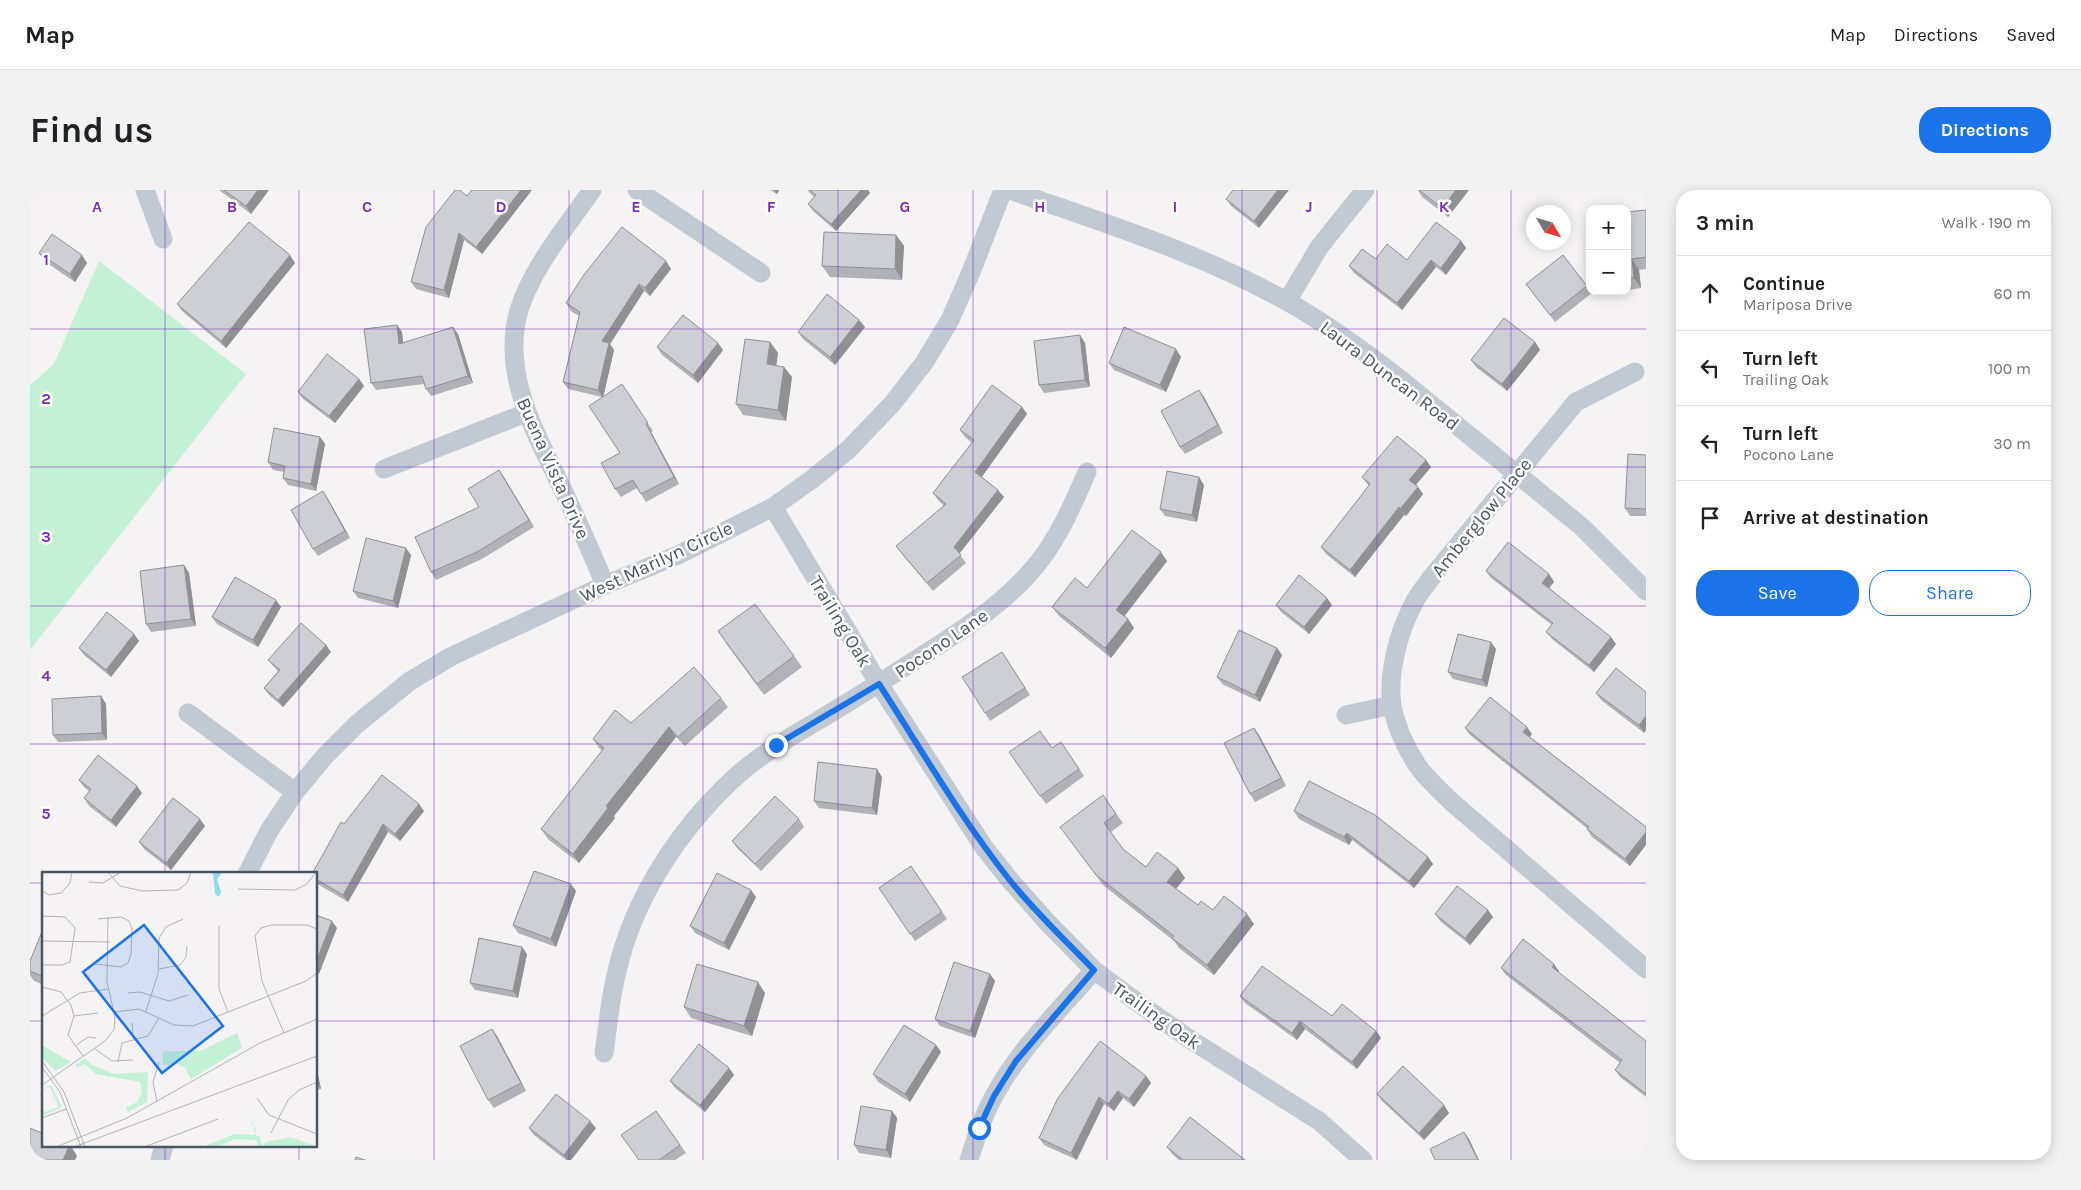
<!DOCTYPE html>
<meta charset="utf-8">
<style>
body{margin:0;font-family:Karla,sans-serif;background:#f2f2f2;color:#202124}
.controls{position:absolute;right:15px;top:15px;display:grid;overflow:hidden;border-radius:10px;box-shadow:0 2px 12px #0003}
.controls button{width:45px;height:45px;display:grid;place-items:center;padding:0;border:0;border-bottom:1px solid #e0e0e0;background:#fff;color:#202124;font:25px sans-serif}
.compass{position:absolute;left:1496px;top:15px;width:45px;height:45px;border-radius:50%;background:#fff;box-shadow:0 2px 12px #0003;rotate:128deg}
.stop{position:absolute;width:15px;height:15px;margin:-11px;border:4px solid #1a73e8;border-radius:50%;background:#fff}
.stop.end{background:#1a73e8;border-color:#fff;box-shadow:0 1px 5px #0008}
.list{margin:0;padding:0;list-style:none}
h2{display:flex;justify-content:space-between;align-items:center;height:65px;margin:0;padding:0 20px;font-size:21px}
h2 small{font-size:16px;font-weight:400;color:#757577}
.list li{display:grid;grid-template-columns:32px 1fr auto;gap:15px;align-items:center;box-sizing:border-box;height:75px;padding:0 20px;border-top:1px solid #e0e0e0}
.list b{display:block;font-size:19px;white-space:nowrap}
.list p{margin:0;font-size:16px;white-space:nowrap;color:#757577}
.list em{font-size:16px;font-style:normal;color:#757577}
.actions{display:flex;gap:10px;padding:15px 20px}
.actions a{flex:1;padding:11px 0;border:1px solid #1a73e8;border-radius:20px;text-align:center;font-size:18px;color:#1a73e8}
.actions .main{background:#1a73e8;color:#fff}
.icon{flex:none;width:28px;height:28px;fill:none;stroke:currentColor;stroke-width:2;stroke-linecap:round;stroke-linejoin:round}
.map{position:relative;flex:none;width:1616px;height:970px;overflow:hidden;border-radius:20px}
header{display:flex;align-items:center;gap:30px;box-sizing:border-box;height:70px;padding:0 25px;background:#fff;border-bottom:1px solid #e0e0e0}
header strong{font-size:24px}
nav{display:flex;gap:28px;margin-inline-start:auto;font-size:18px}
.intro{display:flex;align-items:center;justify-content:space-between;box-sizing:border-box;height:120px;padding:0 30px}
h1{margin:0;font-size:35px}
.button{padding:12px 22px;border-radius:20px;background:#1a73e8;color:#fff;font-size:18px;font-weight:700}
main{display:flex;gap:30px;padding:0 30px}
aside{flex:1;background:#fff;border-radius:20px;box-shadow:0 2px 12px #0003}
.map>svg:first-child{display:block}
.green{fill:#c3f1d5}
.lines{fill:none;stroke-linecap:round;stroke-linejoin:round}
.minor{stroke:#c1cad2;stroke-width:19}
.wall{fill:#b0b2b7}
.shaded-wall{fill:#909195}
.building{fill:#cdcfd5;stroke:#909195}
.route{stroke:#1a73e8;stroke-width:6}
.grid{fill:none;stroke:#7b2cbf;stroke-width:1;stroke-opacity:0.55}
.labels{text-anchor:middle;stroke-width:5;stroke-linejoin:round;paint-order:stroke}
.street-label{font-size:19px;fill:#4a5661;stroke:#fff}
.inset-road{fill:none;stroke:#b1b4b9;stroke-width:1}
.view{fill:#1a73e8;fill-opacity:0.15;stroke:#1a73e8;stroke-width:2.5}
.inset-edge{fill:none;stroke:#4a5661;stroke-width:2.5}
.grid-label{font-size:16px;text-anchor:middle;font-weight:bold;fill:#7b2cbf;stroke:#fff;stroke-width:5;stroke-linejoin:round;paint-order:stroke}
</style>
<header>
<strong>Map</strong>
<nav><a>Map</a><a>Directions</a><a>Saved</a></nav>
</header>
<div class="intro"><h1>Find us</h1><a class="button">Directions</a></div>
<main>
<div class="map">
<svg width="1616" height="970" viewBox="0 0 1616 970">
<rect width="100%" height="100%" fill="#f5f3f3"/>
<path class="green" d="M69,71L216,184L0,460V195L24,174Z"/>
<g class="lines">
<path class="minor" d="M115,0L133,49
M562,0C537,36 502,78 489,120C471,183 504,239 530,294C546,327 561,361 575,395
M607,0L731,83
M980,0C1073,33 1171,63 1258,112C1296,133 1331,159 1365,185L1552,337L1616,401
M1257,111L1290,56L1335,0
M1605,182L1546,212L1401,388C1396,396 1388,404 1384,413C1369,440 1357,485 1362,516C1366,536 1376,558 1387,575C1397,589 1411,602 1424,614L1616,779
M354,279L496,223
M743,317L849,494L953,656L979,689L1017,732L1064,780L1111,815L1158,848L1289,931L1333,970
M158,523L265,602
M1316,525L1362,515
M217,684L239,641L265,602L295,566L327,534L380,491L422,466L575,395L648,365L743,317L781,290L818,260L862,214L894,173L920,130L941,82L973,0
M574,863C578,836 580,808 587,781C604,708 648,641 702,590C732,562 769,542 804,521C835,502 867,482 898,462C938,436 978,411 1008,373C1030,345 1043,314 1057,282
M130,970L134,956
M939,970C946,948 953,926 964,906C989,859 1030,820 1064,780"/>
</g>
<path class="wall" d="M189,0H239L221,24Z
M442,0H502L452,64L434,50L419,108L386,99L381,92Z
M740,0H749L747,4Z
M777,0H838L840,3L806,41L783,21L778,14L784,7Z
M1203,0L1229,38L1201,16L1196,9Z
M1388,0H1439L1418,27L1392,7Z
M1616,20V79L1609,80L1611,98L1597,100V22Z
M866,45L874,56L872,90L800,87L792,76Z
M1431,51L1436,58L1416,85L1406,77L1372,120L1324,83L1319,76L1346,69L1377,70Z
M9,63L57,73L45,92L14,71Z
M636,71L641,79L620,106L614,101L580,154L584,160L573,207L592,194L623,241L621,242L649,294L616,312L607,298L591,307L585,299L590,263L572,207L538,199L533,192L549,126L541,121L536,113Z
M265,73L196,158L152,121L147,114Z
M1496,94L1557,96L1560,100V101L1562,103L1525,132Z
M367,135L372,142L373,152L428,144L443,193L401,206L396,199L394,194L346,200L341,193Z
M835,137L805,175L773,149L768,142Z
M1050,145L1055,153L1060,197L1014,203L1009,195Z
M740,152L748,163L746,176L754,177L762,187L756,231L713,225L706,214Z
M1505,152L1510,160L1477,201L1446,177L1441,170Z
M627,157L693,160L668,193L632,165Z
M1151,167L1136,202L1084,180L1079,173Z
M329,189L334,196L305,233L273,209L268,202Z
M1174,207L1193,243L1155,264L1150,257Z
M992,217L997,224L952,287L974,307L929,364L936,373L903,401L871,363L866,356L914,316L908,310L903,303L942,253L935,247L930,240Z
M290,247L295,254L286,301L258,295L253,288L254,282L243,280L238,272Z
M1616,265V326H1600L1595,318Z
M1401,277L1386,295L1393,304L1376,326L1374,325L1325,387L1296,364L1291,357L1339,296L1332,287Z
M469,280L504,337L452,369L406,390L401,382L449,317Z
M1174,295L1167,332L1135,326L1130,319Z
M298,309L320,348L288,366L283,359Z
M381,365L368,418L328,408L323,401Z
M1137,371L1094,427L1098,429L1104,438L1081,468L1029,426L1022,417L1057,398Z
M154,375L159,383L166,436L121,442L116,434Z
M1456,381L1519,384L1524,392L1519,398L1586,454L1564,482L1522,449L1516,442L1522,435L1461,388Z
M1246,415H1302L1279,444L1251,422Z
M251,417L228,457L187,434L182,427Z
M104,444L109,451L81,487L54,465L49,458Z
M695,452L764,466L772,477L734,505Z
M1247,458L1252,465L1230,512L1192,494L1187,487Z
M1466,459L1457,497L1423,489L1418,482Z
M301,462L253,517L239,505L234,498L248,481L244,477L238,470Z
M972,462L1000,505L960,531L955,523Z
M1586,478L1614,543L1571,510L1566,503Z
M71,506L76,514L77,550L28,552L23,545Z
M691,508L698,517L655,556L646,547L584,626L585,628L549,673L518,649L511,639L572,561L569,558L563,549L601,533Z
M1224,538L1229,545L1256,596L1225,612L1220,604Z
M1435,538L1502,544L1500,547L1616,637L1600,676L1562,647L1557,639H1558L1440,545Z
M1031,552L1054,586L1016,614L984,569L1022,558Z
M852,587L847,625L789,618L784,611Z
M49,590L112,603L86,637L59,616L54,608L59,601L54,597Z
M1073,605L1093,633L1081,642L1093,659L1116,677L1148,678L1155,688L1146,699L1168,715L1224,734L1184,785L1149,758L1144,751L1073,695L1037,646Z
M394,621L370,651L358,642L318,712L286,693V684L314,634Z
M1264,621L1403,674L1384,698L1322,650L1319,655L1269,629Z
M769,629L774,637L731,681L707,658L702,651Z
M175,636L141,680L114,659L109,652Z
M881,676L917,729L885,751L849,698Z
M546,701L526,757L488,743L483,735Z
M726,707L699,760L665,743L660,736Z
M1405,724L1463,727L1440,755L1410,731Z
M14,737V795L4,791L0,785V771Z
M497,764L488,808L445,800L440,793Z
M1471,778L1529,781L1528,782L1616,851V907L1590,887L1585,880L1590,873L1476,785Z
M960,784L965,791L945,848L910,836L905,829Z
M735,803L722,846L661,828L654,817Z
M1210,806L1302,826L1346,841L1351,848L1327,879L1275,839L1267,850L1215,813Z
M462,839L467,846L496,901L464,918L458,910Z
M906,855L911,862L880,912L848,892L843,884Z
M286,876L291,899L286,900Z
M699,878L704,885L675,922L645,898L640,891Z
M1116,886L1121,893L1104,917L1093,908L1084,921L1074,914L1047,970L1014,955L1009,948L1028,908Z
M1347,904L1419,923L1394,950L1352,911Z
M626,921L656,963L645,970H609Z
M862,921L867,928L861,968L829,963L824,955Z
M499,938H566L541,970H536L504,945Z
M1137,957L1215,970H1149L1142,964Z"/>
<path class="shaded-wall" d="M228,0H239L221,24L216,16Z
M491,0H502L452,64L446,57Z
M744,0H749L747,4Z
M831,0H838L840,3L806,41L801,34Z
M1248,0H1259L1229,38L1224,31Z
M1426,0H1439L1418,27L1412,18Z
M429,43L434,50L419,108L414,100Z
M866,45L874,56L872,90L865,79Z
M1431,51L1436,58L1416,85L1411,78Z
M52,65L57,73L45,92L40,84Z
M260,65L265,73L196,158L191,151Z
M1602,69L1609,80L1611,98L1604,88Z
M1401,70L1406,77L1372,120L1367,113Z
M636,71L641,79L620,106L615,98Z
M609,94L614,101L580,154L584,160L573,208L568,200L572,151Z
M829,130L835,137L805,175L800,167Z
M367,135L372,142L374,161L369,154Z
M423,137L428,144L443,193L438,186Z
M1050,145L1055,153L1060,197L1055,190Z
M740,152L748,163L745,185L737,174Z
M1505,152L1510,160L1477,201L1472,194Z
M688,153L693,160L668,193L663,185Z
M1146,159L1151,167L1136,202L1130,195Z
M754,177L762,187L756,231L748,220Z
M329,189L334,196L305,233L299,226Z
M1169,200L1174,207L1193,243L1188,235Z
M992,217L997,224L950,289L945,282Z
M616,234L621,242L649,294L644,287Z
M290,247L295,254L286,301L281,294Z
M1396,270L1401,277L1384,297L1379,290Z
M469,280L474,287L504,337L499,330Z
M1169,287L1174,295L1167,332L1162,325Z
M1388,297L1393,304L1376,326L1370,319Z
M968,300L974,307L929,364L924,357Z
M293,301L298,309L320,348L315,341Z
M1369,317L1374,325L1325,387L1320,380Z
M376,358L381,365L368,418L363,411Z
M1131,362L1137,371L1092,429L1086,420Z
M154,375L159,383L166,436L161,429Z
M1519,384L1524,392L1517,400L1512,393Z
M1297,408L1302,415L1279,444L1274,437Z
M246,410L251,417L228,457L223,450Z
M1098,429L1104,438L1081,468L1075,458Z
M104,444L109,451L81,487L76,480Z
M1581,447L1586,454L1564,482L1559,475Z
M1461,452L1466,459L1457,497L1452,490Z
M296,455L301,462L253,517L248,510Z
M1247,458L1252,465L1230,512L1225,505Z
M71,506L76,514L77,550L72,543Z
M1616,526V540L1614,543L1609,535Z
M639,537L646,547L584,626L585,628L549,673L543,664L576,616Z
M1497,537L1502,544L1498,549L1493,542Z
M1224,538L1229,545L1256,596L1251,588Z
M847,579L852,587L847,625L842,618Z
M107,596L112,603L86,637L81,630Z
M389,614L394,621L370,651L365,644Z
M170,629L175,636L141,680L136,673Z
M353,634L358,642L318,712L313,705Z
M1616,642V655L1600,676L1595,669Z
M1317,643L1322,650L1319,655L1314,647Z
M1398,667L1403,674L1384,698L1379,691Z
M1148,678L1155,688L1144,701L1137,692Z
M541,694L546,701L526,757L521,749Z
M721,700L726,707L699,760L694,753Z
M1458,720L1463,727L1440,755L1435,748Z
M1217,724L1224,734L1184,785L1177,775Z
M302,731L307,738L289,784L286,780V772Z
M492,757L497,764L488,808L483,801Z
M1524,774L1529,781L1527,785L1522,777Z
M960,784L965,791L945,848L940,841Z
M728,792L735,803L722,846L714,836Z
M1270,831L1275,839L1267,850L1262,843Z
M462,839L467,846L496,901L491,893Z
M1346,841L1351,848L1327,879L1322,872Z
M906,855L911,862L880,912L875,904Z
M286,876L291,899L286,892Z
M699,878L704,885L675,922L670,915Z
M1116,886L1121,893L1104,917L1099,909Z
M1088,901L1093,908L1084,921L1078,914Z
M1069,907L1074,914L1046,970L1041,963Z
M1414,915L1419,923L1394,950L1389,943Z
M862,921L867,928L861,968L856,960Z
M560,931L566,938L541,970H537L534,965Z
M1434,942L1439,949L1449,970H1448Z
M39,956H41L47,966L45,970H33Z"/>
<path class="building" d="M194,0H228L216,16Z
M425,0H430L437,6L442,0H491L446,57L429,43L414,100L381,92L396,37Z
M780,0H831L801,34L778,14L786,5Z
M1203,0H1248L1224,31L1196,9Z
M1389,0H1426L1412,18Z
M1616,20V67L1602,69L1604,88H1597V22Z
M219,32L260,65L191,151L147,114Z
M1406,32L1431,51L1411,78L1401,70L1367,113L1319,76L1332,59L1346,69L1357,54L1377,70Z
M592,37L636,71L615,98L609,94L572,151L579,153L568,200L533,192L550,122L536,113L553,86Z
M794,42L866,45L865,79L792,76Z
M22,44L52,65L40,84L9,63Z
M1533,65L1557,96L1520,125L1496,94Z
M797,104L829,130L800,167L768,142Z
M653,125L688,153L663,185L627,157Z
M1474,128L1505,152L1472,194L1441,170Z
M367,135L369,154L423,137L438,186L396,199L392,186L341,193L334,139Z
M1094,137L1146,159L1130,195L1079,173Z
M1050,145L1055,190L1009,195L1004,151Z
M715,149L740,152L737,174L754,177L748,220L706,214Z
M297,164L329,189L299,226L268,202Z
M592,194L618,233L616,234L644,287L611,304L603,290L585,299L571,273L590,263L559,216Z
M962,195L992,217L945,282L968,300L924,357L931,365L897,393L866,356L916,314L903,303L944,250L930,240Z
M1169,200L1188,235L1150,257L1131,221Z
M244,238L290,247L281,294L253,288L255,276L238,272Z
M1367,246L1396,270L1379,290L1388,297L1370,319L1369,317L1320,380L1291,357L1340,294L1332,287Z
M1598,264L1616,265V319L1595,318Z
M469,280L499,330L447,362L401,382L385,347L449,317L438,299Z
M1137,281L1169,287L1162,325L1130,319Z
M293,301L315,341L283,359L261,320Z
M1102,340L1131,362L1086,420L1098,429L1075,458L1022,417L1045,388L1057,398Z
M336,348L376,358L363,411L323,401Z
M1478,352L1519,384L1512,393L1581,447L1559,475L1516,442L1523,433L1456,381Z
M154,375L161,429L116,434L110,381Z
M1269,385L1297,408L1274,437L1246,415Z
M205,387L246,410L223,450L182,427Z
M725,414L764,466L727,494L688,441Z
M77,422L104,444L76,480L49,458Z
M271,433L296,455L248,510L234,498L250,480L238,470Z
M1209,440L1247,458L1225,505L1187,487Z
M1428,444L1461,452L1452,490L1418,482Z
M972,462L995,498L955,523L932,487Z
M664,477L691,508L648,547L639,537L576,616L578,618L543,664L511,639L574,558L563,549L585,520L601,533Z
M1586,478L1616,502V526L1609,535L1566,503Z
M71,506L72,543L23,545L22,509Z
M1460,507L1497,537L1493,542L1616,637V642L1595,669L1557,639L1559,637L1435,538Z
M1224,538L1251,588L1220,604L1194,553Z
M1010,541L1022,558L1031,552L1049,579L1010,606L979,562Z
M68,565L107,596L81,630L54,608L61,599L49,590Z
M788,572L847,579L842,618L784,611Z
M352,585L389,614L365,644L353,634L313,705L286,689V684H282L311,632L314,634Z
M1279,591L1345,625L1398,667L1379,691L1317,643L1314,647L1264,621Z
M1073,605L1086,624L1074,633L1093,659L1116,677L1127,662L1148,678L1137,692L1168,715L1171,711L1183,720L1194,706L1217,724L1177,775L1142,748L1144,746L1066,685L1030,637Z
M745,606L769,629L725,674L702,651Z
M143,608L170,629L136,673L109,652Z
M881,676L912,722L880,744L849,698Z
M504,681L541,694L521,749L483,735Z
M687,683L721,700L694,753L660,736Z
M1427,696L1458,720L1435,748L1405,724Z
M286,725L302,731L286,772Z
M14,737V787L0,781V771Z
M449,748L492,757L483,801L440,793Z
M1493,749L1524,774L1522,777L1616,851V904L1585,880L1592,870L1471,778Z
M924,772L960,784L940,841L905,829Z
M667,774L728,792L714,836L654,817Z
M1232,776L1302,826L1312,814L1346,841L1322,872L1270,831L1262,843L1210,806Z
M874,835L906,855L875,904L843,884Z
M462,839L491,893L458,910L430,856Z
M1070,851L1116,886L1099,909L1088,901L1078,914L1069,907L1041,963L1009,948L1028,908Z
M669,854L699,878L670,915L640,891Z
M1373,876L1414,915L1389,943L1347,904Z
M14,897V906L11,905Z
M526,904L560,931L534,965L499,938Z
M831,916L862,921L856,960L824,955Z
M626,921L650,955L629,970H609L591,945Z
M1160,927L1215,970H1153L1137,957Z
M0,938L14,944V956H39L33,970H0Z
M1434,942L1448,970H1405L1400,959Z
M326,967L335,970H325Z"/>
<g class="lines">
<path class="route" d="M746,555L849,494C891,559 930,627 978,688C1004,721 1035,750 1064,780L986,871L964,906L949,938"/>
</g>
<path class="grid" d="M135,0V684M269,0V684M404,0V970M539,0V970M673,0V970M808,0V970M943,0V970M1077,0V970M1212,0V970M1347,0V970M1481,0V970M0,139H1616M0,277H1616M0,416H1616M0,554H1616M0,693H14M286,693H1616M0,831H14M286,831H1616M135,956V970M269,956V970"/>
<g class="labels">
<g class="street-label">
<text transform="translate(1360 185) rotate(37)" y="7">Laura Duncan Road</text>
<text transform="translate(524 278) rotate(66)" y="7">Buena Vista Drive</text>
<text transform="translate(1451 327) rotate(-51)" y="7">Amberglow Place</text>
<text transform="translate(626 371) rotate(-25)" y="7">West Marilyn Circle</text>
<text transform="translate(811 431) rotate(59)" y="7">Trailing Oak</text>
<text transform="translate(911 453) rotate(-34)" y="7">Pocono Lane</text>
<text transform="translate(1127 825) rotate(35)" y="7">Trailing Oak</text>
</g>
</g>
<g transform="translate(12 682)">
<rect width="275" height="275" fill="#f5f3f3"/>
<path d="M195,161L200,176L149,207L143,196L136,192L121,193V179H159ZM0,173L10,179L29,190L13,199L0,185ZM43,186L50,193L72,202L106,200L105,230L86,240L84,236L95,230L100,220L98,210L54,202L43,192L35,195L34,193ZM9,213L20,235L0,244V235L3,240L17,235L8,215L0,218ZM220,240L210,251L214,256L213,263L217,264L220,274L224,270L249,265L275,275H217L214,268L193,267L177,274L161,275L192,262L212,263L213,256L209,251Z" fill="#c3f1d5"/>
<path d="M171,0H180L175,7L179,20L177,25L173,22Z" fill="#90daee"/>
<path class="inset-road" d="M66,0L78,14L100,19L136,18L145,11L149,0M47,10L61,11L79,0M196,17L253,18L265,12L274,0M0,19L7,23L19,21L28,11L30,0M0,44L23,45L33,56L28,90L20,93H0M177,54V117L186,140M0,69L68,70M53,92L79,95L86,91L89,82L90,57L87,49L79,45L56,47M117,97L138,93L144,85L145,74M0,115L19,120L29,133L32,144L26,163L41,184M86,121L98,120L127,129L146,123M104,139L116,102L117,66L124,55L141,47M73,140L97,137L132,153L151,154L264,109L275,101M0,144L38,121L66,117M32,144L56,141M90,151L91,166M242,161L220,109L213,64L219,56L229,53H265L275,57M33,174L46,165L54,166M53,177L70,189L91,188M0,189L22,220L43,275M76,190L80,171L106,164L117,146M0,195L18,220L39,275M0,213L63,169L72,158L73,145L65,110L66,45M215,226L227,243L275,262M115,230L111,210L117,190M0,246L24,237M229,261L246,228L257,218L275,210M14,275L85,246L218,171L275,147M32,275L275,184M102,275L176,247"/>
<path class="view" d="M102,53L181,154L120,201L41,100Z"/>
<rect width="275" height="275" class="inset-edge"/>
</g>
<g class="grid-label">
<text x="67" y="22">A</text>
<text x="202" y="22">B</text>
<text x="337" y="22">C</text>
<text x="471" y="22">D</text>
<text x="606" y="22">E</text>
<text x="741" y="22">F</text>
<text x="875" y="22">G</text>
<text x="1010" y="22">H</text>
<text x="1145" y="22">I</text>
<text x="1279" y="22">J</text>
<text x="1414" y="22">K</text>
<text x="16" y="75">1</text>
<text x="16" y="214">2</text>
<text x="16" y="352">3</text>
<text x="16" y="491">4</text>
<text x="16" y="629">5</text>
</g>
</svg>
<div class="controls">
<button>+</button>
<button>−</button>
</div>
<svg class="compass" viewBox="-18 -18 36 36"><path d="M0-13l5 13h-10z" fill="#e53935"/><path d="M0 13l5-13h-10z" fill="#757577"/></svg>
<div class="stop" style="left:949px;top:938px"></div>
<div class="stop end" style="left:746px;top:555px"></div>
</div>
<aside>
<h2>3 min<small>Walk · 190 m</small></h2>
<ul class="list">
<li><svg class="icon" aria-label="ahead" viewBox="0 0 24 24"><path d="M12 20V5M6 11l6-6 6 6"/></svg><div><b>Continue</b><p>Mariposa Drive</p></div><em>60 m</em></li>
<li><svg class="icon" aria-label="left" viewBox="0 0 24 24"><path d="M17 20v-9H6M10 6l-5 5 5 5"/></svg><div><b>Turn left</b><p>Trailing Oak</p></div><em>100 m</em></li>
<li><svg class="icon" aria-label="left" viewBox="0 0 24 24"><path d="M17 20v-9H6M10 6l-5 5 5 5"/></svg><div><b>Turn left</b><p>Pocono Lane</p></div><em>30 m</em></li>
<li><svg class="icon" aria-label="arrive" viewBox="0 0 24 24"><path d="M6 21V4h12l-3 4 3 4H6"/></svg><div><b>Arrive at destination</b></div></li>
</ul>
<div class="actions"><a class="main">Save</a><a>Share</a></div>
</aside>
</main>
